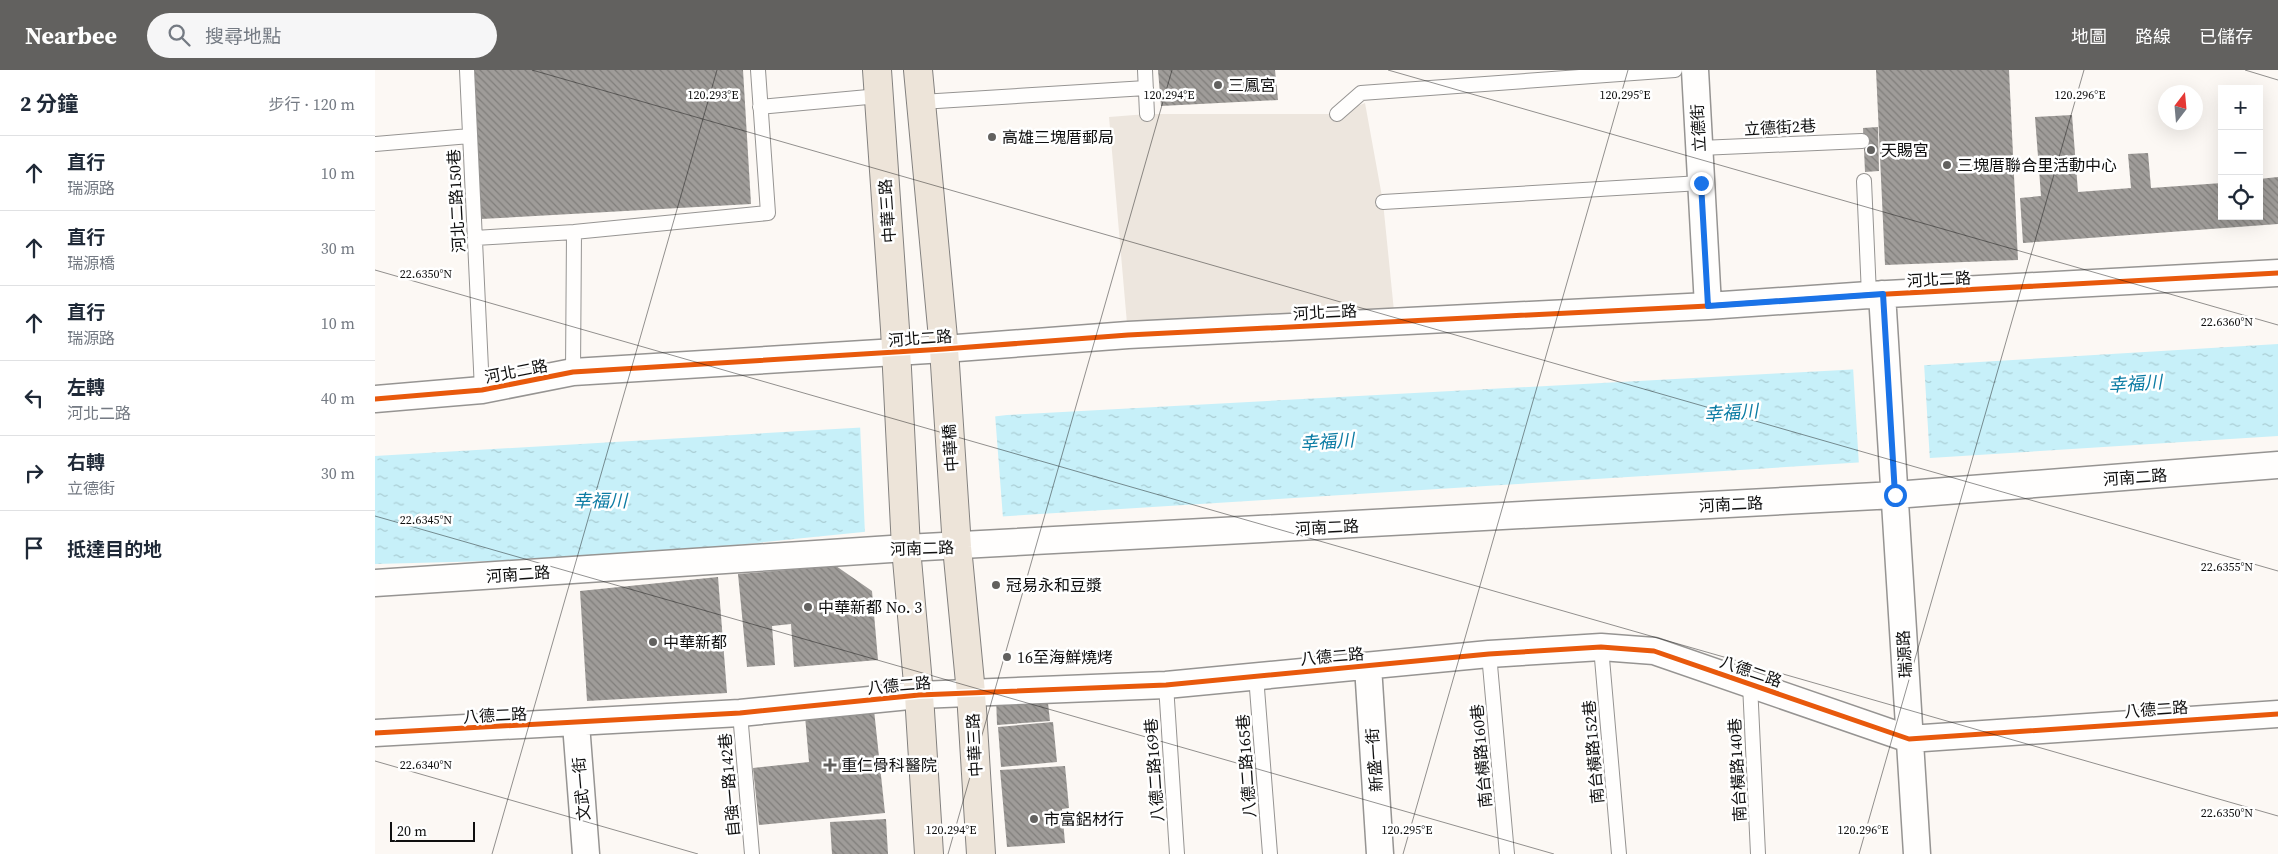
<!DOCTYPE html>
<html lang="zh-TW">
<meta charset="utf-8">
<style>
body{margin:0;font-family:"Source Serif 4","Noto Sans TC",serif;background:#f6f6f7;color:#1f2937}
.controls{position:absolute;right:15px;top:15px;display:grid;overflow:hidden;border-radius:0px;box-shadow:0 5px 20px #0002}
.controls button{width:45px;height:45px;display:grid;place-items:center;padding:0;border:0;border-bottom:1px solid #e0e1e3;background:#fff;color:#1f2937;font:25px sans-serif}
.compass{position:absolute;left:1783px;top:15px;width:45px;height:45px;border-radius:50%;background:#fff;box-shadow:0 5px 20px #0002;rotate:16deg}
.scale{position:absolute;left:15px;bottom:12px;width:85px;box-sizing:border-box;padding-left:5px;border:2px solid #0f0f0f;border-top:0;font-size:14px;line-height:18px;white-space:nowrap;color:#0f0f0f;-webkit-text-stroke:4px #fff;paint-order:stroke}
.stop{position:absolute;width:15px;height:15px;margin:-11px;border:4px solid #1a73e8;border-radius:50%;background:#fff}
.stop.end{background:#1a73e8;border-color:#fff;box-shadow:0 1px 5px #0008}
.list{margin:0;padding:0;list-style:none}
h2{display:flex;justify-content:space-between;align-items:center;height:65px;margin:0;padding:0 20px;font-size:21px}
h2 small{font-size:16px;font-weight:400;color:#747a83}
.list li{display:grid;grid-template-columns:32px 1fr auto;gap:15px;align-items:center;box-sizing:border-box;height:75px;padding:0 20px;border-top:1px solid #e0e1e3}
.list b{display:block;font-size:19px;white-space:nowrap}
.list p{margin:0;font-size:16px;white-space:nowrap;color:#747a83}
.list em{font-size:16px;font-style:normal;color:#747a83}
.icon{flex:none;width:28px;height:28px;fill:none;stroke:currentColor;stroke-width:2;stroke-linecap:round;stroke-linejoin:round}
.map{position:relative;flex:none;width:1903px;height:784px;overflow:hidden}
header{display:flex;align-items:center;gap:30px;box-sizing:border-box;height:70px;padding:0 25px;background:#62615f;color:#fff}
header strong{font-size:24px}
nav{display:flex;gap:28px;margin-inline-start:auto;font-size:18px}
.search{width:350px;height:45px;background:#f6f6f7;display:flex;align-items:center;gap:12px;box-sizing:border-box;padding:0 18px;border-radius:28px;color:#747a83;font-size:19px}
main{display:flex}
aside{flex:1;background:#fff}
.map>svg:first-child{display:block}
.plaza{fill:#ede6de}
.water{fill:url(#water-ripples)}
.pier{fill:#fcf8f4}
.building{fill:url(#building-back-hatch)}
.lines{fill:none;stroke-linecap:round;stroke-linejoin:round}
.lane-casing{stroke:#969492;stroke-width:16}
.street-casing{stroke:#969492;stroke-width:29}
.primary-casing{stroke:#83817f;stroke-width:30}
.lane{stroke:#fffefd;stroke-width:14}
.street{stroke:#fffefd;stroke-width:26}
.primary{stroke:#ede4d9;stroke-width:28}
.cycleway-casing{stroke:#fff;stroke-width:8}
.cycleway{stroke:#e8590c;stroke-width:5}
.route{stroke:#1a73e8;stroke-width:6}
.ticks{fill:none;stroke:#0f0f0f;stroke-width:1;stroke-opacity:0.45}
.poi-dot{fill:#62615f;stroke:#fff;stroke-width:2}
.labels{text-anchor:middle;stroke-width:5;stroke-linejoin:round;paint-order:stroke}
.poi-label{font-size:16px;fill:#0f0f0f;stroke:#fff;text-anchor:start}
.street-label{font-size:16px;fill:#0f0f0f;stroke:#fff}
.water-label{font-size:18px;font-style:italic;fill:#0c7ca4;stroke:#fff}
.ticks-label{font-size:12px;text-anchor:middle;fill:#0f0f0f;stroke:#fff;stroke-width:5;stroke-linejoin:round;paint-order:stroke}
</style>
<header>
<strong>Nearbee</strong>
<div class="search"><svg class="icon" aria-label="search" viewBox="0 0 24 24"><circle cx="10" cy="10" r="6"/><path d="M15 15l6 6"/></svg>搜尋地點</div>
<nav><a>地圖</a><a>路線</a><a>已儲存</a></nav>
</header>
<main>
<aside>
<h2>2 分鐘<small>步行 · 120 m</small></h2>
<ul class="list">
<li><svg class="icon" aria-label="ahead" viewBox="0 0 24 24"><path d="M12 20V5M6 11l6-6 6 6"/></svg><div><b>直行</b><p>瑞源路</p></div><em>10 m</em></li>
<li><svg class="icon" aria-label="ahead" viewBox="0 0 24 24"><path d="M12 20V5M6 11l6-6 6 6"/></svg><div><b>直行</b><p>瑞源橋</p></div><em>30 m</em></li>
<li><svg class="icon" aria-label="ahead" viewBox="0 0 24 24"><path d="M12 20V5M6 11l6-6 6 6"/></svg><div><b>直行</b><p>瑞源路</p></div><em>10 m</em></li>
<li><svg class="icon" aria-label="left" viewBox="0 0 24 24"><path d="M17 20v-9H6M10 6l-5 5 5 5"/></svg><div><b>左轉</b><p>河北二路</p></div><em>40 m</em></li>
<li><svg class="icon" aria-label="right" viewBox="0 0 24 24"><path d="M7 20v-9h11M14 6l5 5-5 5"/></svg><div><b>右轉</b><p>立德街</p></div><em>30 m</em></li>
<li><svg class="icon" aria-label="arrive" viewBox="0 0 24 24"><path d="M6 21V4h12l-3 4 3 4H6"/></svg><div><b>抵達目的地</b></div></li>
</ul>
</aside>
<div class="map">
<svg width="1903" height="784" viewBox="0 0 1903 784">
<defs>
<pattern id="water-ripples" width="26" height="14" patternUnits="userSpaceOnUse" patternTransform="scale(1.25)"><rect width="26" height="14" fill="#c7f0f9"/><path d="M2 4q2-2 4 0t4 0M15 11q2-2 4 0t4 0" fill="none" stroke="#aacdd4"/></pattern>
<pattern id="building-back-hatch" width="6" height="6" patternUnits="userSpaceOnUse" patternTransform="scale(1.25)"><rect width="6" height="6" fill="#9f9c99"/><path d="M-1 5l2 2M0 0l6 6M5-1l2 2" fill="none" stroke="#807e7b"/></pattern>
</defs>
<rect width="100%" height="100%" fill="#fcf8f4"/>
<path class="plaza" d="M990,33L1008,132L1020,251L753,265L734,47L772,44H962Z"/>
<path class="water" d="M1903,274V366L587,449L498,461L234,488L0,494V386L564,353L632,345L1486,299Z"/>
<path class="pier" d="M1549,293L1555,391L1484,396L1478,297Z
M620,344L628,448L587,451L490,464L485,354L564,350Z"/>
<path class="building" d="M97,0H368L376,134L106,149Z
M783,0H900L903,30L786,36Z
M1501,0H1634L1643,190L1510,195Z
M1697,45L1703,122L1756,118L1753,84L1773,83L1776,118L1847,113V146H1884V109L1903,107V154L1648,173L1645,128L1666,126L1660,47Z
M1503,57L1504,101L1490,102L1488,58Z
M461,496L497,521L503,590L419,597L416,554L397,556L400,595L372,597L363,504Z
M343,507L352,623L212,631L205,521Z
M672,624L675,651L622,655L621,626Z
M499,640L510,743L384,755L378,698L434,692L430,646Z
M678,652L682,692L626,697L623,657Z
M690,696L694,738L687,739L690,773L632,777L625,700Z
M511,749L513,784H457L455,752Z"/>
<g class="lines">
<g class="lane-casing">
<path id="lane" d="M92,0L107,320
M770,0L772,44
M546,32L771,18
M385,37L504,26
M962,44L986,23L1300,0
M0,74L95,66
M1325,78L1487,71
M1489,111L1494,225
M1008,132L1326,113
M100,168L199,162L393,143L383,0
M198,302L199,162
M1226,577L1244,784
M1114,584L1132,784
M881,606L895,784
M1375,614L1383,784
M791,615L802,784
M365,643L377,784"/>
</g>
<g class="street-casing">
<path id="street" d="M1320,0L1333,236
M1507,224L1542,784
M0,329L107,320L198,302L569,279L753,265L1333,236L1494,225L1903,203
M0,513L531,478L1520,425L1903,395
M993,596L1005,784
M201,654L211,784
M0,663L365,643L544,625L791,615L1114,584L1226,577L1279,581L1534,669L1903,644"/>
</g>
<g class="primary-casing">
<path id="primary" d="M502,0L520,259L531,478L544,625L554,784
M543,0L569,279L582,477L596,623L606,784"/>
</g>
<use href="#lane" class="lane"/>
<use href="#street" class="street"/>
<use href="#primary" class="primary"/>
<g class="cycleway-casing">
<path id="cycleway" d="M0,329L107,320L198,302L569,279L753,265L1333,236L1494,225L1903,203
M0,663L365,643L544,625L791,615L1114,584L1226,577L1279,581L1534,669L1903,644"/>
</g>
<use href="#cycleway" class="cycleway"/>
</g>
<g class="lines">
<path class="route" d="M1326,113L1333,236L1508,224L1520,425"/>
</g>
<path class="ticks" d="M157,0L1903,501M1013,0L1903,255M1870,0L1903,10M0,200L1903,746M0,446L1179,784M0,691L323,784M117,784L342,0M573,784L797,0M1028,784L1253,0M1484,784L1709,0"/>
<g class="poi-dot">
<circle cx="843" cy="15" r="5"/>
<circle cx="617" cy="67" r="5"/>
<circle cx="1496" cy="80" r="5"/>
<circle cx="1572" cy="95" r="5"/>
<circle cx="621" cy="515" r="5"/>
<circle cx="433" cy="537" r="5"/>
<circle cx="278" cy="572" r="5"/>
<circle cx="632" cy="587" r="5"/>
<path d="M452.5 687.5h5v5h5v5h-5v5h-5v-5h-5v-5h5z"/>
<circle cx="659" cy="749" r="5"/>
</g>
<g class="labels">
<g class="poi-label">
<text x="853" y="21">三鳳宮</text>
<text x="627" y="73">高雄三塊厝郵局</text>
<text x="1506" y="86">天賜宮</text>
<text x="1582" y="101">三塊厝聯合里活動中心</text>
<text x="631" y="521">冠易永和豆漿</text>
<text x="443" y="543">中華新都 No. 3</text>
<text x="288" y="578">中華新都</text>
<text x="642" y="593">16至海鮮燒烤</text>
<text x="466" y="701">重仁骨科醫院</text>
<text x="669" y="755">市富鋁材行</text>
</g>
<g class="street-label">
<text transform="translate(1405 57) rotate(-3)" y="6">立德街2巷</text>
<text transform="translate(1323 58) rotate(-93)" y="6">立德街</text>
<text transform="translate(81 131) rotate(-93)" y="6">河北二路150巷</text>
<text transform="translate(512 141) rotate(-94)" y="6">中華三路</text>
<text transform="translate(1564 209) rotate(-3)" y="6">河北二路</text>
<text transform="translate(950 242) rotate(-3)" y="6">河北二路</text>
<text transform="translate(545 268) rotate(-4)" y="6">河北二路</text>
<text transform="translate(141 301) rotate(-11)" y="6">河北二路</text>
<text transform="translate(575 378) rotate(-94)" y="6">中華橋</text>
<text transform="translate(1760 407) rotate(-4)" y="6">河南二路</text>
<text transform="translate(1356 434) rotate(-3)" y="6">河南二路</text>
<text transform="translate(952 457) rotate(-3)" y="6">河南二路</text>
<text transform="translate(547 478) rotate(-2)" y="6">河南二路</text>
<text transform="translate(143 504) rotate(-4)" y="6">河南二路</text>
<text transform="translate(1529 584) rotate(-93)" y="6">瑞源路</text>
<text transform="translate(957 586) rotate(-5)" y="6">八德二路</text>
<text transform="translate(1376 601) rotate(19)" y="6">八德二路</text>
<text transform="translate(524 615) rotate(-5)" y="6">八德二路</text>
<text transform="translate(1781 639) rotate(-4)" y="6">八德二路</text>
<text transform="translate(120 645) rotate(-3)" y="6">八德二路</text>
<text transform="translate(599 675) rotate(-93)" y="6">中華三路</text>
<text transform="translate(1218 682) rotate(-95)" y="6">南台橫路152巷</text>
<text transform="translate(1106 686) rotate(-95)" y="6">南台橫路160巷</text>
<text transform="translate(999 690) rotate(-94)" y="6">新盛一街</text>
<text transform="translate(871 696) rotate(-94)" y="6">八德二路165巷</text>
<text transform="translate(779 700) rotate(-94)" y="6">八德二路169巷</text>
<text transform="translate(1362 700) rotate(-93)" y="6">南台橫路140巷</text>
<text transform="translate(354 715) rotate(-95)" y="6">自強一路142巷</text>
<text transform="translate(206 719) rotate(-95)" y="6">文武一街</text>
</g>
<g class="water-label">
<text transform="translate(1760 314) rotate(-4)" y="6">幸福川</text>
<text transform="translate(1356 343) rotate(-4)" y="6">幸福川</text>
<text transform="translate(952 372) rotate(-4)" y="6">幸福川</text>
<text x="225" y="437">幸福川</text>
</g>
</g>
<g class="ticks-label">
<text x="338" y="29">120.293°E</text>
<text x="794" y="29">120.294°E</text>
<text x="1250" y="29">120.295°E</text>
<text x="1705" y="29">120.296°E</text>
<text x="51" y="208">22.6350°N</text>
<text x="1852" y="256">22.6360°N</text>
<text x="51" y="454">22.6345°N</text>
<text x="1852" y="501">22.6355°N</text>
<text x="51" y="699">22.6340°N</text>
<text x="1852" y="747">22.6350°N</text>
<text x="576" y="764">120.294°E</text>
<text x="1032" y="764">120.295°E</text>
<text x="1488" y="764">120.296°E</text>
</g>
</svg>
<div class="controls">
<button>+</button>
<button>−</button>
<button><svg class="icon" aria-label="locate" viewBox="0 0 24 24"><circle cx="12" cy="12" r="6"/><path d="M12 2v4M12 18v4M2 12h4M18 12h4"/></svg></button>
</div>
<svg class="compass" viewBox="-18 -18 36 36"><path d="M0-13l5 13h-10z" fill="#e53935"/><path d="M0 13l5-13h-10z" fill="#747a83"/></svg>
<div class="scale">20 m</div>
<div class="stop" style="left:1520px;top:425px"></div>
<div class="stop end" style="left:1326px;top:113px"></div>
</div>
</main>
